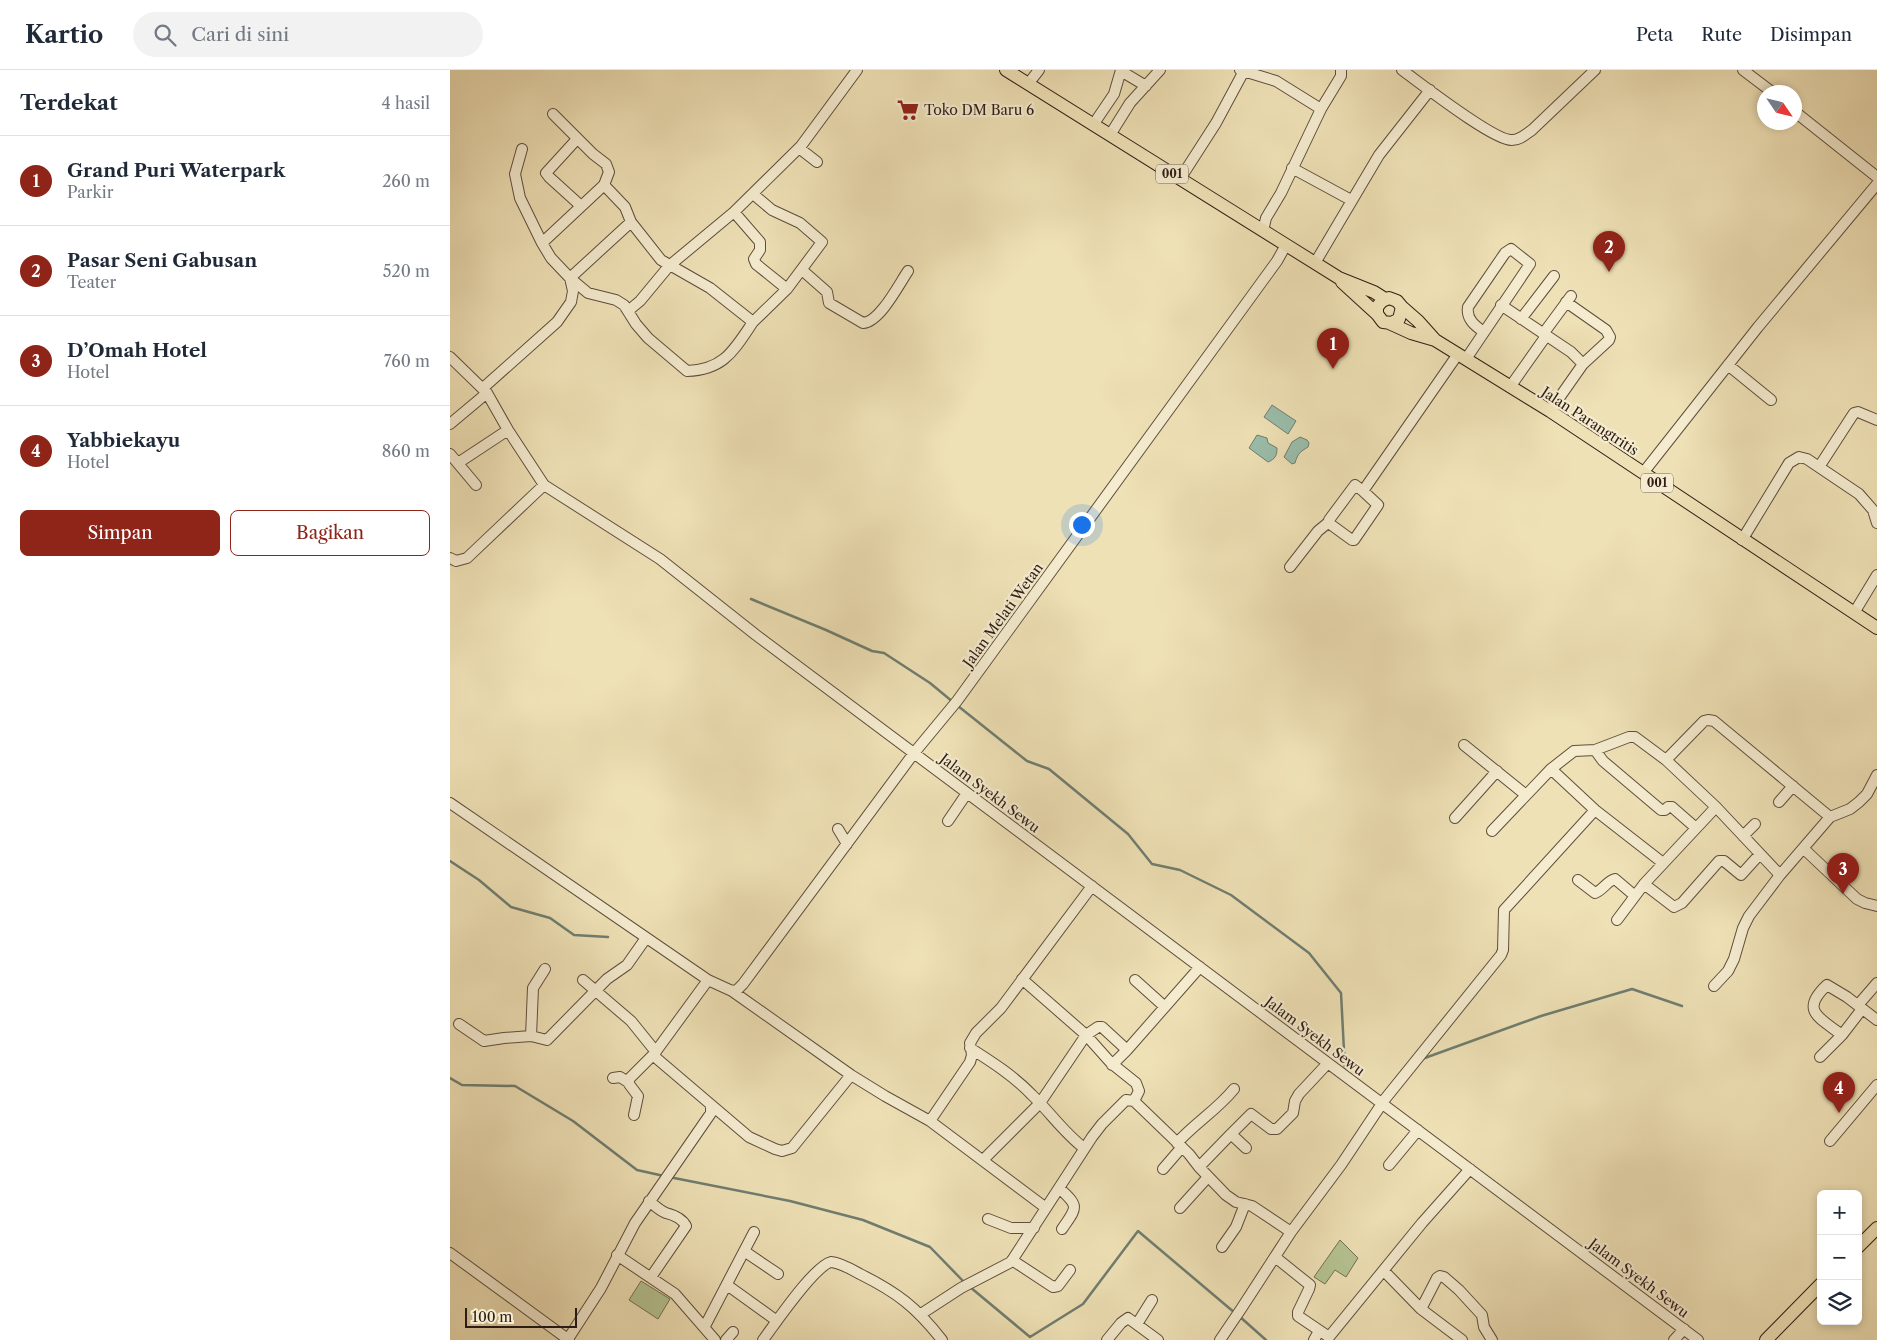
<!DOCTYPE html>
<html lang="id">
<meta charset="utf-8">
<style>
body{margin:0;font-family:"Libre Caslon Text",serif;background:#f2f2f3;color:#1f2937}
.controls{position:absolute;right:15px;bottom:15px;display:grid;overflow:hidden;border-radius:8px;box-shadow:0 2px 8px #0003}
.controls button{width:45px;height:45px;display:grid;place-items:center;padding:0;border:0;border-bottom:1px solid #e0e1e3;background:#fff;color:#1f2937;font:25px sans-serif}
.compass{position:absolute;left:1307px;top:15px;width:45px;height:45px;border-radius:50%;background:#fff;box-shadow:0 2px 8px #0003;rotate:125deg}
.scale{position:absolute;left:15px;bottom:12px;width:112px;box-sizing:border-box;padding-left:5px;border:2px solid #2e1d15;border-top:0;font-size:14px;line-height:18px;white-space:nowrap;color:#2e1d15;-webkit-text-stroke:4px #f5ecd0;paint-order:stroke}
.you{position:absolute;left:631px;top:454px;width:18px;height:18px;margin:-12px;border:4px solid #fff;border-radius:50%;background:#1a73e8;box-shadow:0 0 0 8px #1a73e833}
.badge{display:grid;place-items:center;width:32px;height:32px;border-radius:50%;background:#8f2418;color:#fff;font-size:16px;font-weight:700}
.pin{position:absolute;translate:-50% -41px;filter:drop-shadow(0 1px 2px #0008)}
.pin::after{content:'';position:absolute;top:26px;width:18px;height:15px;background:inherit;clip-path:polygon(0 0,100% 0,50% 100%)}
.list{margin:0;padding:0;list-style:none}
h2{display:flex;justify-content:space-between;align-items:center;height:65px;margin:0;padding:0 20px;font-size:21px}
h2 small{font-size:16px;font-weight:400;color:#747a83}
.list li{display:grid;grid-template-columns:32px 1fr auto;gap:15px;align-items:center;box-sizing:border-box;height:90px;padding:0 20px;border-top:1px solid #e0e1e3}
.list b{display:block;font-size:19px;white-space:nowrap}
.list p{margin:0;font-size:16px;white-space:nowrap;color:#747a83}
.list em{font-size:16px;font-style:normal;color:#747a83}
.actions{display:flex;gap:10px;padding:15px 20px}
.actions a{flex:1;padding:11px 0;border:1px solid #8f2418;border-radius:8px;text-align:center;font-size:18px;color:#8f2418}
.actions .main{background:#8f2418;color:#fff}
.icon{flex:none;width:28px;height:28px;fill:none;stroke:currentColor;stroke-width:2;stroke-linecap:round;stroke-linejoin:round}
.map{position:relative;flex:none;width:1427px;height:1270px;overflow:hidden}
header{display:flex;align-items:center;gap:30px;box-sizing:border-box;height:70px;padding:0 25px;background:#fff;border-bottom:1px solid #e0e1e3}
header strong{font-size:24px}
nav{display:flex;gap:28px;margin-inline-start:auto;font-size:18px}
.search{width:350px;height:45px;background:#f2f2f3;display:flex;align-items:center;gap:12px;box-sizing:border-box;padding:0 18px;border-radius:28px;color:#747a83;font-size:19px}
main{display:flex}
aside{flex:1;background:#fff}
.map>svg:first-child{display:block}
.green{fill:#b5c391;stroke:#727053}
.water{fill:#9abeac;stroke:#6f7e70}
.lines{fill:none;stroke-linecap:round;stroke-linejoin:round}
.stream{stroke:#6f7e70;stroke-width:2.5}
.minor-casing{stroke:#5e4e3d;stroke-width:12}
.major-casing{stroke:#2e1d15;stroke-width:14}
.minor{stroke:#f5ecd0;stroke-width:10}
.major{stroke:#efe1b6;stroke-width:12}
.labels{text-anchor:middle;stroke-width:4.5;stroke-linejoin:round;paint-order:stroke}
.shield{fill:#f5ecd0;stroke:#6a5b4d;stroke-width:1}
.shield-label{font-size:12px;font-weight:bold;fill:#2e1d15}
.poi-label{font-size:14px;fill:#2e1d15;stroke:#f5ecd0;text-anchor:start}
.street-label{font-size:14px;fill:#2e1d15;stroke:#f5ecd0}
</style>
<header>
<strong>Kartio</strong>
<div class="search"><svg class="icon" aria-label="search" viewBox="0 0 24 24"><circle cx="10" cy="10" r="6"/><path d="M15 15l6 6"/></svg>Cari di sini</div>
<nav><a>Peta</a><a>Rute</a><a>Disimpan</a></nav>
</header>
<main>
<aside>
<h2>Terdekat<small>4 hasil</small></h2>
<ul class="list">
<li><span class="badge">1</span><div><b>Grand Puri Waterpark</b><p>Parkir</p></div><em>260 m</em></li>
<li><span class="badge">2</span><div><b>Pasar Seni Gabusan</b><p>Teater</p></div><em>520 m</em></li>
<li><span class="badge">3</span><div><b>D’Omah Hotel</b><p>Hotel</p></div><em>760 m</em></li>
<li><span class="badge">4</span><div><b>Yabbiekayu</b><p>Hotel</p></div><em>860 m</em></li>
</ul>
<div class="actions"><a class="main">Simpan</a><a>Bagikan</a></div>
</aside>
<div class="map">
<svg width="1427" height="1270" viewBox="0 0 1427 1270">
<rect width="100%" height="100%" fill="#efe1b6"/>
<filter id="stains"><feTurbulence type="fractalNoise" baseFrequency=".004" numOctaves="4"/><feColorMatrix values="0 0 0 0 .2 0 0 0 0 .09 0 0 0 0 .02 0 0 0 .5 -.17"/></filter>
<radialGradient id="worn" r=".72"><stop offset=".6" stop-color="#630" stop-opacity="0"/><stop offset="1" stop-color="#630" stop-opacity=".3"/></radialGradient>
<path class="green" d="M890,1170L908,1188L896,1207L885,1200L875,1214L864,1207Z
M191,1211L220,1229L208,1249L179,1230Z"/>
<path class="water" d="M822,335L846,351L838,364L814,347Z
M807,365L817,368L818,373L827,378C827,386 825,389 818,392L799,378Z
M850,367L857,370L859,373L858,377C850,382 848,383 845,393L842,394L834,387L842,372Z"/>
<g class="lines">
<path class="stream" d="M301,529L376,560L422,581L434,583L480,613L503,632
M508,636L577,691L599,699L678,764L702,794L730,800L781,825L859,883L891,923L895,1000
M0,791L29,810L61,837L100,848L124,865L158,867
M972,989L1091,946L1182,919L1232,936
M0,1008L12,1015L65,1016L123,1051L187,1100L214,1106
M219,1107L340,1131L413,1150L480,1177L514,1212
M520,1217L580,1267L633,1234L688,1161L785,1243
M789,1246L816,1270"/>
<g class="minor-casing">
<path id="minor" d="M790,0L826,11L871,39
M952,0C970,13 1044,71 1062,70C1070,70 1076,64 1082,60L1145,0
M1293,0L1322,22
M671,1L696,16
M578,14L589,0
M1344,41L1427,107
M643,55L664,24L671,0
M660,65L680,33L710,0
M127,69L96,103L99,107L131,136
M349,78L367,92
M842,98L901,130
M730,109L766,53L794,1
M154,115L175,137L181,152L211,190L260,218L303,252C284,280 274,300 237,301L198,268L186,254L174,235L166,230L138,223L120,208L181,152
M284,142L310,172V180L304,189L306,194L337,219
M813,161L816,148L831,123L871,39L891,6V0
M92,173L154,115L159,102L156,94L143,84L103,44
M865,193L929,85L980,20
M352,200L377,222L379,233L413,253C430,252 449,214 458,201
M1051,235L1121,282L1133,294
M178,241L190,231L219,196L284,142L351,76L407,0
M1071,249L1104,206
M303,252L337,219L372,172L350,153L322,140L303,124
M1093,264L1121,226
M0,287L37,323L58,360L94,415L210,489L306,565L1248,1270
M1016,289L1080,194L1061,179L1055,183L1018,237C1016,249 1025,256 1034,262
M1278,295L1321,330
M1060,317L1096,266
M33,318L107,252L121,232L123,221L120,208L101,188L92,173L70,128L65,104L72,79
M1100,341L1133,294L1159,270L1160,267L1156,260L1116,232
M0,354L37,323
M0,384L26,415
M8,393L58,360
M1369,397L1404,343L1408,342L1427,350
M1193,403L1308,257L1427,114
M913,421L928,435L904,470H902L880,454L879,450L905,415L913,421L1008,284
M1292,470L1339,393L1349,387L1357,389L1409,424L1423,440L1427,453
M0,488L6,491L17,488L94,415
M840,497L868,461L879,452
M1404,543L1427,505
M1014,675L1076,725
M1145,680L1153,691L1211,740H1215L1218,737H1222L1246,758
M1216,690L1254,651L1258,650L1264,651L1380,747
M1329,732L1343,716
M0,733L258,910L282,921L401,1005L435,1026L480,1051L520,992L522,985L520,973L526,963L551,938L642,816
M1005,748L1047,701
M498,751L517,723
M388,759L397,774
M1042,761L1101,699
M1293,766L1305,754
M1354,779L1407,829L1415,833L1427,836
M1213,793L1145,740L1101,699L1124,681L1145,680L1179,667H1185L1216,690L1266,737
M1128,810L1145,823C1153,820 1157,811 1165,809L1185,826
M1194,814L1224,837L1232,833L1269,791H1274L1291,805L1310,784
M1167,850L1194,814L1266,737L1330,805
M572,909L636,965L661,993L686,1013L689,1021L684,1031
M133,910L181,951L206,982
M258,910L204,984L205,987L299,1067L325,1079L332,1081L342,1078L401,1005
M685,910L715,937
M1264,916L1278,901L1284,889L1293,858L1299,846L1330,805L1380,747L1400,739L1409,732L1417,724L1427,705
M282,921L287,920L293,914L464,683L507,631L827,191L836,175
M1408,935L1427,913
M9,954L34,971L54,968L81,966L97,970L157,909L177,895L196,868
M1392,965C1370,948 1349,941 1377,915L1397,927L1427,950
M81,966L83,918L95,899
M520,978C542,992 564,1006 582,1025C600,1042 614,1063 634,1078
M677,980L750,897
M1370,987L1392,965L1412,939
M163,1008L170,1007L178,1012
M184,1045L188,1026L179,1014V1009L204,984
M480,1051L596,1138
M781,1064L801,1044L821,1059H827L843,1043L845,1031L849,1024L878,993
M1380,1071L1427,1015
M727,1073C745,1053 767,1040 784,1019
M533,1090L590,1033L636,965L648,957H652L677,980L662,995
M939,1095L968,1060
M749,1097L781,1064L796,1078
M713,1099L732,1077
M609,1118C630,1137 627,1137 612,1159
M199,1131C204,1135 210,1141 216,1143C224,1145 232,1148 236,1156L201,1207
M730,1138L758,1107
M538,1149L561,1158H584
M772,1177L786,1157L795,1134
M294,1181L328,1204
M0,1183L119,1270
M167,1185L225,1224L265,1270
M825,1187L860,1215L859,1219L848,1242V1246L879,1267L972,1153L1020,1099
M562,1190L603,1217L608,1216L620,1200
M934,1201L971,1239L1012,1270
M277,1215L327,1251
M971,1239L987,1208L990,1206L994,1207L1009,1220L1032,1245L1034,1257L1042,1270
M471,1244L511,1218L561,1192L642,1067L652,1054L676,1030L684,1031L739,1084L749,1097L776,1125L786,1132L802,1136L841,1162
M687,1254L702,1230
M255,1256L304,1162
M118,1269L151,1218L185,1153L261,1043V1035
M276,1270L283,1262
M313,1270C325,1254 364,1196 381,1192C391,1193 401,1199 410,1204C448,1223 466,1237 492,1270
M657,1270L671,1253L678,1248L708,1270
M770,1270L791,1239L841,1162L891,1095L935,1029L1051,885L1053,880L1054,840L1145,740
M864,1270L869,1261
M1224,1270L1234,1259"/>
</g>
<g class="major-casing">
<path id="major" d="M556,0L889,208L924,222L935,229
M892,212L927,244
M952,237L949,249L942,253L933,252L927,244V237L932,231L939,228L947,231L952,237L968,251L985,270L1100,341L1427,558
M939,253L961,263L985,270
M1408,1177L1427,1158
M1316,1270L1371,1214"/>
</g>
<use href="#minor" class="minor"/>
<use href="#major" class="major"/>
</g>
<defs>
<g id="supermarket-bare" transform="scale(1.725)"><path d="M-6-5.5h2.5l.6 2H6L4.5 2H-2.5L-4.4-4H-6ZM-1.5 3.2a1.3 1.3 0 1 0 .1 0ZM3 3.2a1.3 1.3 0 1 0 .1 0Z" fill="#8f2418" stroke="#f5ecd0" stroke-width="2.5" paint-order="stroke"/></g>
</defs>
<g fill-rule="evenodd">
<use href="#supermarket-bare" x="458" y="40"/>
</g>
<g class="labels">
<g class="shield">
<rect x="706" y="94.5" width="32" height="19" rx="4"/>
<rect x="1191" y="403.5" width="32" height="19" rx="4"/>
</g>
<g class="shield-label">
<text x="722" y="108">001</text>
<text x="1207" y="417">001</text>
</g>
<g class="poi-label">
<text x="474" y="45">Toko DM Baru 6</text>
</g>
<g class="street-label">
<text transform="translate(1140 351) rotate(33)" y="5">Jalan Parangtritis</text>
<text transform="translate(553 545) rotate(-54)" y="5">Jalan Melati Wetan</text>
<text transform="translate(540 723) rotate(37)" y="5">Jalam Syekh Sewu</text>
<text transform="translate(865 966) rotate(37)" y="5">Jalam Syekh Sewu</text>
<text transform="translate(1189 1208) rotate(37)" y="5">Jalam Syekh Sewu</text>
</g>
</g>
<rect width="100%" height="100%" filter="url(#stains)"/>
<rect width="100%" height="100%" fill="url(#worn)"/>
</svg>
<div class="controls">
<button>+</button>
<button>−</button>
<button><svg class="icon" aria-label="layers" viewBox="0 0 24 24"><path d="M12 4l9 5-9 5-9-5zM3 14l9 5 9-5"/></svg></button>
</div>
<svg class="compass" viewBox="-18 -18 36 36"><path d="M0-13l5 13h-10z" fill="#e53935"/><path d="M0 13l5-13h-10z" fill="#747a83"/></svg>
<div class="scale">100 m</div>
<div class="you"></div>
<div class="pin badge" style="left:883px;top:299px">1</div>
<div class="pin badge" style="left:1159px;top:202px">2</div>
<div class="pin badge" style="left:1393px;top:824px">3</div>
<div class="pin badge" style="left:1389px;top:1043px">4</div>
</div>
</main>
